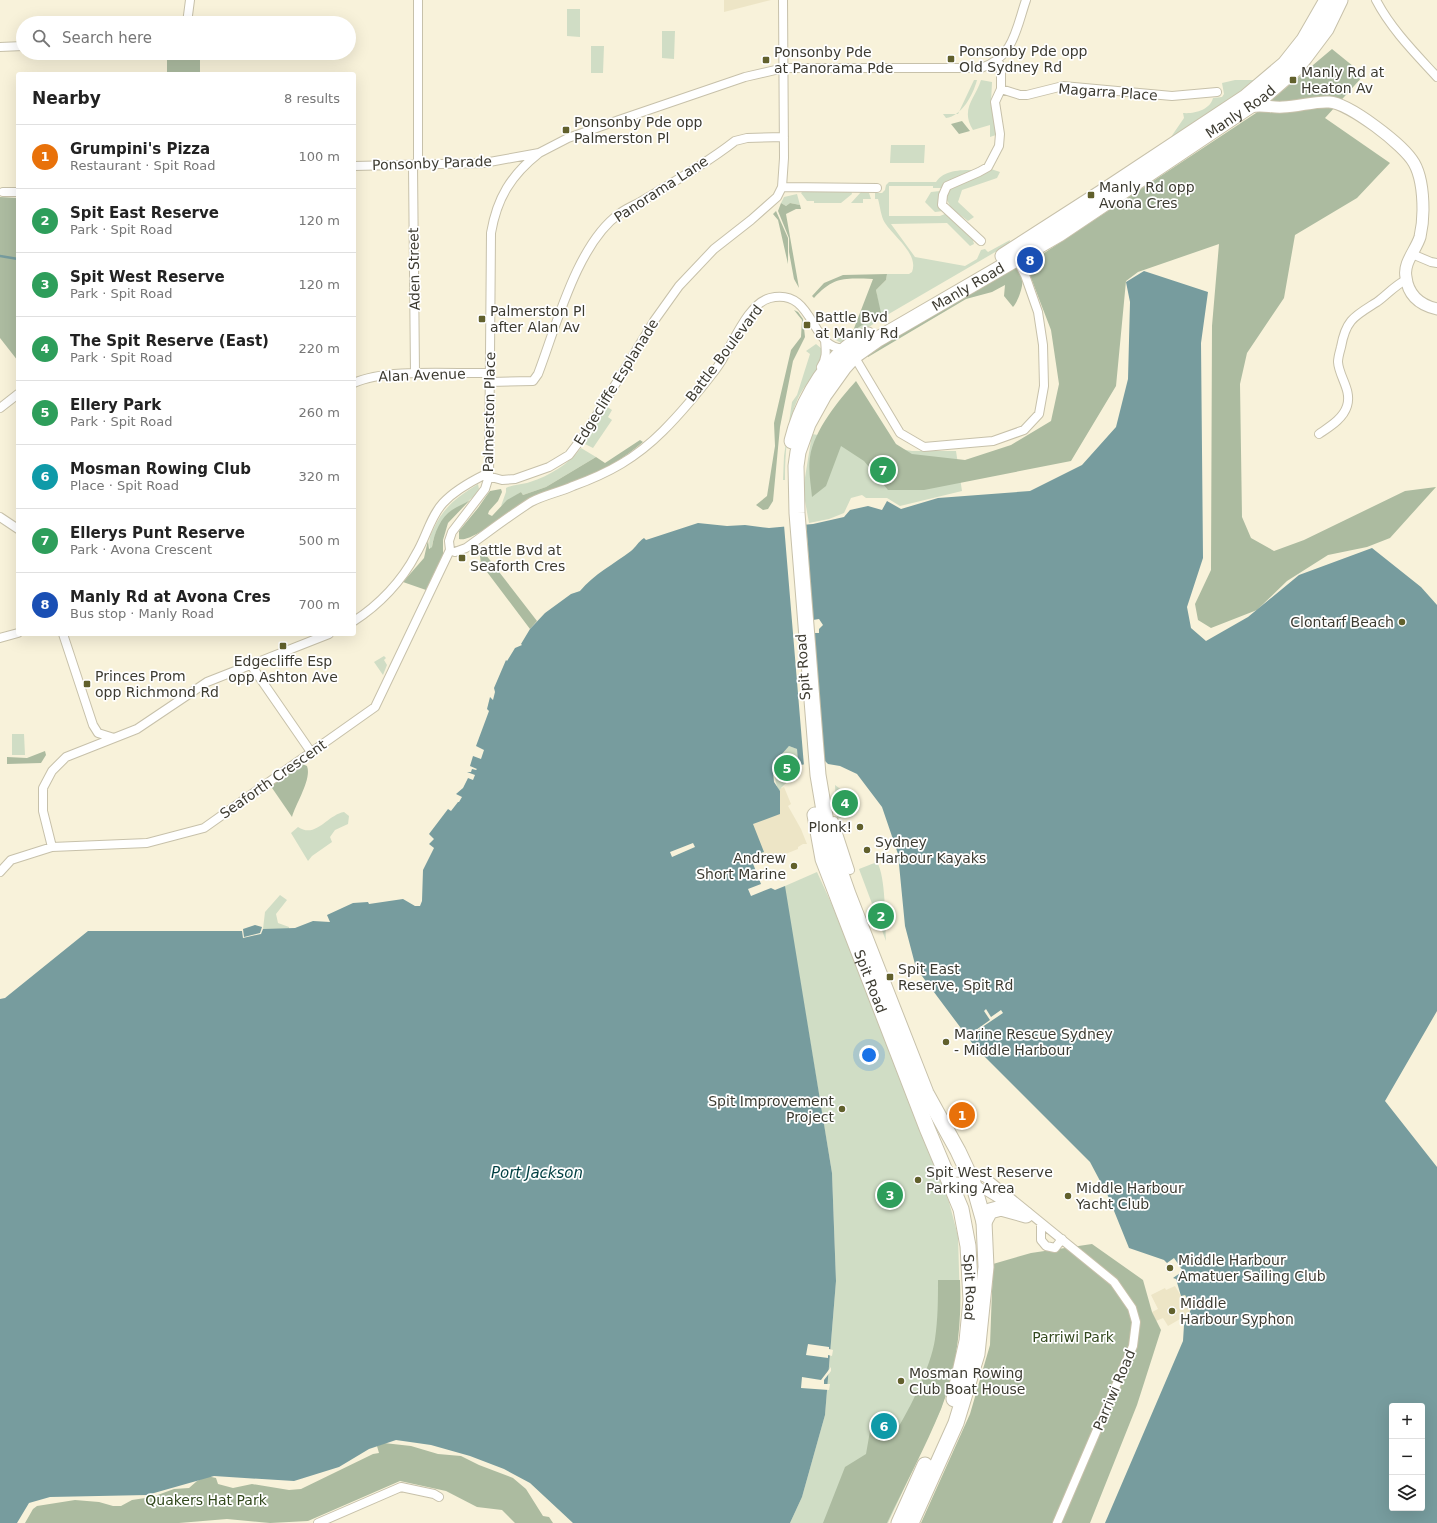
<!DOCTYPE html>
<meta charset="utf-8">
<style>
body{margin:0;font-family:"DejaVu Sans",sans-serif;background:#f6f6f6;color:#222}
.controls{position:absolute;right:12px;bottom:12px;display:grid;overflow:hidden;border-radius:4px;box-shadow:0 4px 16px #0002}
.controls button{width:36px;height:36px;display:grid;place-items:center;padding:0;border:0;border-bottom:1px solid #e0e0e0;background:#fff;color:#222;font:20px sans-serif}
.you{position:absolute;left:869px;top:1055px;width:14px;height:14px;margin:-10px;border:3px solid #fff;border-radius:50%;background:#1a73e8;box-shadow:0 0 0 6px #1a73e833}
.badge{display:grid;place-items:center;width:26px;height:26px;border-radius:50%;background:#b45309;color:#fff;font-size:13px;font-weight:700}
.pin{position:absolute;translate:-50% -50%;border:2px solid #fff;box-shadow:0 1px 4px #0006}
.list{margin:0;padding:0;list-style:none}
h2{display:flex;justify-content:space-between;align-items:center;height:52px;margin:0;padding:0 16px;font-size:17px}
h2 small{font-size:13px;font-weight:400;color:#767676}
.list li{display:grid;grid-template-columns:26px 1fr auto;gap:12px;align-items:center;box-sizing:border-box;height:64px;padding:0 16px;border-top:1px solid #e0e0e0}
.list b{display:block;font-size:15px;white-space:nowrap}
.list p{margin:0;font-size:13px;white-space:nowrap;color:#767676}
.list em{font-size:13px;font-style:normal;color:#767676}
.icon{flex:none;width:22px;height:22px;fill:none;stroke:currentColor;stroke-width:2;stroke-linecap:round;stroke-linejoin:round}
.map{position:relative;flex:none;width:1437px;height:1523px;overflow:hidden}
.search{position:absolute;background:#fff;box-shadow:0 4px 16px #0002;left:16px;top:16px;width:340px;height:44px;display:flex;align-items:center;gap:10px;box-sizing:border-box;padding:0 14px;border-radius:22px;color:#767676;font-size:15px}
.panel{position:absolute;background:#fff;box-shadow:0 4px 16px #0002;left:16px;top:72px;width:340px;height:564px;border-radius:4px}
.map>svg:first-child{display:block}
.built{fill:#ede5c6}
.green{fill:#d0ddc5}
.forest{fill:#acbba0}
.water{fill:#779c9e;fill-rule:evenodd}
.pier{fill:#f8f2da}
.lines{fill:none;stroke-linecap:round;stroke-linejoin:round}
.stream{stroke:#779c9e;stroke-width:2.5}
.street-casing{stroke:#c7c1aa;stroke-width:10}
.secondary-casing{stroke:#c7c1aa;stroke-width:13}
.highway-casing{stroke:#c7c1aa;stroke-width:17}
.street{stroke:#fff;stroke-width:8}
.secondary{stroke:#fff;stroke-width:11}
.highway{stroke:#fff;stroke-width:15}
.poi-dot{fill:#61602c;stroke:#fff;stroke-width:1.5}
.labels{text-anchor:middle;stroke-width:3.5;stroke-linejoin:round;paint-order:stroke}
.poi-label{font-size:14px;fill:#3d3b31;stroke:#fff;text-anchor:start}
.street-label{font-size:14px;fill:#3d3b31;stroke:#fff}
.park-label{font-size:14px;fill:#32481d;stroke:#fff}
.water-label{font-size:15px;font-style:italic;fill:#003f42;stroke:#fff}
</style>
<div class="map">
<svg width="1437" height="1523" viewBox="0 0 1437 1523">
<rect width="100%" height="100%" fill="#f8f2da"/>
<path class="built" d="M724,0H771L724,12Z
M784,787L791,804L788,806L801,829L807,844H803L798,847V849L773,859L772,858L762,862L760,857L751,861L749,856L758,853L753,824L780,796L779,791L781,788Z
M1175,1286L1181,1296L1185,1295L1189,1303L1186,1305L1191,1309L1187,1315L1168,1326L1163,1318L1156,1321L1152,1312L1158,1309L1151,1295L1165,1288L1166,1290Z"/>
<path class="green" d="M567,9H580V37L567,36Z
M662,31H675L674,59L662,58Z
M591,46H604L603,73H591Z
M974,80H977C973,95 962,116 946,118L943,114H958Z
M981,80L992,82L991,103L996,135L990,137V125L973,130C960,109 975,99 981,80Z
M1235,80H1256L1249,88L1173,139L1171,137L1184,118L1183,113C1194,114 1210,110 1213,98L1222,97L1224,94L1222,83Z
M891,145H925L924,163H890Z
M991,169L1000,172L997,178L962,190L958,202L974,217L968,221L951,208L946,198L949,188Z
M973,170L942,188H933V186H889V216H940L945,214L972,237L974,244L970,246L947,223L891,224L915,257L965,266L977,259L981,250L985,249L988,252L1010,240L1009,244L887,315L843,344L834,339L851,336L853,331L880,313L876,290L886,280L887,274H909L912,272C919,254 894,237 885,223C881,217 880,206 878,199H875V193H882L885,190L886,185L889,182H936C944,170 960,170 973,170Z
M804,190H851L852,194L841,203H814V201H807L801,193Z
M940,191L939,202L943,211L935,212L925,202L931,192Z
M861,192L869,193L871,199H863V203H851Z
M797,194L800,205L790,203L786,206L781,203L784,197Z
M816,344L822,349C822,353 823,359 822,362C818,372 804,385 798,398C787,423 785,453 785,480H783L784,456L792,402L797,395L810,354L806,351Z
M606,406L612,410L608,417L612,420L593,448L583,443Z
M812,434L912,451H956L962,491L900,506L887,498H866L862,495L851,498L844,513L829,519L809,523L803,490Z
M581,448L596,457L546,487L523,495L521,492L501,506L506,492V488C514,484 521,485 530,482C549,476 569,464 581,448Z
M478,484L479,489L475,495C458,511 435,521 432,547L430,549C428,540 430,536 434,528C444,506 459,496 478,484Z
M384,656L386,658L384,660L387,665L383,675L374,662Z
M12,734H24L25,755H12Z
M789,746L797,749L799,755L797,764L801,770C796,781 785,780 779,791C771,774 774,758 789,746Z
M835,785L854,799L855,807L847,810L849,815L837,819Z
M344,812L349,816L348,824L335,830L330,837L332,842L312,856L308,861L291,833L298,827C316,839 327,815 344,812Z
M877,862C886,877 885,922 886,941L859,869Z
M817,872L833,907L915,1112L949,1202L958,1236L960,1306L955,1358L949,1383L941,1409L888,1523H790L802,1497L825,1415L836,1281L832,1173L785,891V886Z
M280,895L287,900L276,914L278,923L289,927V929H263L265,912Z"/>
<path class="forest" d="M1332,49L1364,75L1325,118L1390,163L1357,198L1295,235L1284,298L1247,353L1240,384L1242,517L1251,538L1274,551L1304,540L1405,491L1436,487L1390,538L1367,547L1328,555L1287,581L1257,610L1211,628L1198,620L1195,604L1211,570L1212,326L1219,244L1138,272L1126,281L1116,386L1071,461L924,490H888L864,461L841,446L826,486L812,497C811,485 808,470 810,457C814,430 839,400 856,381L896,444L912,454L965,460L1011,445L1051,421L1059,384L1051,330L1026,265L1256,113Z
M167,53H200V74H167Z
M962,121L970,131L959,134L951,124Z
M0,197L18,198V361L0,338Z
M781,203L786,206L790,203L800,205L801,209H796L786,214L799,288L794,279L789,252V238L778,211Z
M776,211L788,238V264L778,220L773,214Z
M1016,266C1018,269 1021,274 1022,278C1024,285 1018,302 1013,307L1004,296L1005,285L992,292L966,299L868,357L866,352Z
M887,274L886,280L876,290L881,313L853,331L873,279C845,278 834,276 814,298L812,296L824,283L843,275Z
M794,310L798,312L803,319L805,337L793,361L780,427L773,501L768,509L763,510L756,505L767,496L775,446L774,423L791,350L801,337L802,320Z
M640,440L643,442C600,479 546,494 497,521C489,526 468,542 459,539V531L478,508L487,495L490,491L501,489L502,492L498,501L489,511L488,514L492,516L507,500L521,492L523,495L546,487L596,457L605,463Z
M470,500L448,523L443,540V555L426,590L403,582L424,558L428,540L429,549L432,547C434,533 441,517 452,510C458,506 464,504 470,500Z
M479,546L537,621L530,629L481,564L480,556L476,549Z
M45,751L46,755L41,763L7,764V757L27,758Z
M300,763L307,766C312,779 296,803 292,817L270,785Z
M1092,1244L1143,1280L1152,1312L1161,1330L1137,1405L1090,1523H921L970,1414L990,1345L993,1264L1031,1253Z
M938,1280H960C962,1322 957,1370 941,1409C925,1448 905,1485 887,1523H823L845,1467L866,1454L870,1431L890,1440C907,1416 931,1367 935,1339C938,1319 938,1299 938,1280Z
M384,1443L411,1446L438,1454L461,1456L479,1465L513,1478L526,1489L543,1516L549,1517L553,1523H515L502,1510L477,1507L446,1491L400,1481L308,1521L270,1523L227,1519L179,1523H25L33,1509L37,1506L75,1500L99,1502L113,1506H121L132,1500L152,1497L174,1489L189,1488L197,1481L207,1476L216,1478L218,1484L233,1488L252,1484L289,1490L301,1489L373,1454L379,1453L377,1446Z"/>
<path class="water" d="M1144,271L1208,292L1201,343L1203,558L1187,607L1191,628L1206,641L1248,617L1299,575L1372,548L1421,587L1437,605V1011L1385,1101L1437,1167V1523H1105L1183,1341L1184,1325L1191,1309H1188L1186,1305L1189,1302L1185,1295L1181,1296L1176,1279L1173,1278L1183,1271L1174,1258L1167,1263L1164,1260L1129,1248L1108,1196L1090,1162L975,1047L916,968L905,926L898,854L882,807L857,774L840,766L828,764L824,760L801,765L798,760L797,749L789,746L781,755L773,772L774,782L780,791V814L753,824L764,852L750,856L761,884L748,889L751,896L771,888L775,890L785,886L832,1173L836,1281L825,1415L802,1497L790,1523H573L530,1483L504,1469L470,1456L431,1445L396,1440L369,1449L339,1467L294,1481L214,1476L147,1495L50,1497L29,1503L17,1523H0V999L5,998L88,931H242L243,938L261,934L263,929L295,928L313,921L330,922L327,915L353,903L368,902L369,904L403,899L415,906H420L422,901L423,870L434,848L429,844L434,839L429,834L448,809L451,811L458,802H459L462,797L456,794L463,788L468,778L473,780L475,775L467,772H471L472,769L476,770L477,769L470,766L473,756L481,759L484,750L476,746L489,711L487,709L490,697L493,700L495,692L494,688L506,660L507,661L515,648L522,645L521,644L530,629L545,613L571,594L580,591C594,574 614,564 631,551C636,547 638,542 644,538L646,540L698,523L727,526L745,525L769,528L813,524L844,517L850,510L868,506L882,510L887,501L901,509L938,498L1030,491L1082,465L1116,427L1128,379L1130,302L1126,282ZM1392,1406H1422V1508H1392Z
M255,925L262,927L260,933L244,937L243,929Z"/>
<path class="pier" d="M806,523L813,620L819,619L823,625L819,629V633H814L823,762L804,766L784,525Z
M693,843L695,847L672,857L670,852Z
M986,1009L991,1017L1001,1010L1003,1013L966,1038V1037L990,1020L984,1011Z
M808,1344L829,1347V1349L833,1350L832,1356L828,1355V1358L806,1355Z
M831,1367V1371L824,1380V1384H830L829,1390L801,1388L802,1377L821,1380Z"/>
<g class="lines">
<path class="stream" d="M0,256L18,259"/>
<g class="street-casing">
<path id="street" d="M418,0V165
M1376,0C1391,29 1415,53 1437,77
M187,23L190,0
M0,47L23,46
M1001,89L1020,95H1027L1063,86L1172,96L1217,92
M413,165L415,374
M354,166L484,163L539,153L568,138L619,120L745,77L784,68H981C1014,57 1016,29 1026,0
M782,187L877,188
M3,192H18
M981,241L942,205L943,195L947,186L979,172L988,167L999,146L1000,134L995,102L1001,89V68L998,61
M1412,254L1431,262L1437,263
M854,356L900,433L924,447L993,441L1024,430L1039,414L1044,386L1043,345L1038,312L1025,275L1017,260
M821,367C827,358 826,351 825,340
M490,382L533,381L538,374C556,327 577,244 619,214C625,209 633,206 640,202C671,184 707,163 735,141L747,138L784,137
M354,383C386,368 453,374 490,373
M0,408L18,394
M1319,434C1329,427 1343,419 1347,406C1352,390 1339,377 1338,362C1338,357 1340,351 1341,347C1346,319 1355,316 1377,302C1387,295 1395,285 1406,280
M0,517L18,529
M450,550L455,552L466,548C487,533 509,516 531,502C544,495 560,492 573,486C609,473 636,458 663,431C682,412 700,390 716,369C731,350 746,304 770,298C816,287 810,353 846,348
M354,621C379,605 402,581 416,554C426,538 430,517 443,503C454,491 470,482 484,475L502,480L515,479L549,467L569,455L585,434L654,321L679,286L714,249L751,220L777,197L782,187L784,158L783,0
M63,634L93,725L98,733L114,738
M0,638L18,633
M251,665L311,752
M834,821L850,870
M52,847L43,811V788L52,771L66,757L137,729L207,682L329,634
M0,872L11,860L52,847L147,843L204,828L375,707L450,550L449,541L452,532L485,489L489,476L491,233C497,198 511,175 539,153
M947,1174C963,1171 977,1172 990,1181L1114,1282L1132,1308L1136,1322L1133,1346L1057,1523
M950,1181L973,1183L1009,1205
M1041,1223V1240L1046,1246L1055,1248L1062,1239
M318,1523L401,1487L434,1494L439,1497"/>
</g>
<g class="secondary-casing">
<path id="secondary" d="M1250,107C1262,104 1272,108 1283,107C1298,107 1314,101 1329,102C1349,103 1404,145 1414,163C1422,177 1423,194 1423,210C1423,219 1422,228 1420,237C1416,250 1403,263 1406,277C1408,295 1420,305 1437,309"/>
</g>
<g class="highway-casing">
<g id="highway">
<path d="M1003,256L1101,193L1246,97L1285,64L1304,40L1327,0"/>
<path d="M792,441C800,408 820,370 847,348C853,343 861,339 868,335"/>
<path id="s1" d="M815,815L823,859L927,1128L961,1209L968,1246L971,1300L967,1341L954,1399"/>
<path d="M984,1222L990,1211L1001,1208L1026,1215"/>
<path d="M899,1523L925,1465"/>
<path id="s2" d="M911,1523L956,1423L977,1354L986,1267L984,1222L973,1183L958,1151L926,1093L848,894L829,840L818,775L797,513L796,466L798,452L808,424L824,395L844,367L854,356L878,339L1059,234L1263,97L1296,68L1305,57L1326,29L1340,0"/>
</g>
</g>
<use href="#street" class="street"/>
<use href="#secondary" class="secondary"/>
<use href="#highway" class="highway"/>
</g>
<g class="poi-dot">
<rect x="947" y="55" width="8" height="8" rx="2"/>
<rect x="762" y="56" width="8" height="8" rx="2"/>
<rect x="1289" y="76" width="8" height="8" rx="2"/>
<rect x="562" y="126" width="8" height="8" rx="2"/>
<rect x="1087" y="191" width="8" height="8" rx="2"/>
<rect x="478" y="315" width="8" height="8" rx="2"/>
<rect x="803" y="321" width="8" height="8" rx="2"/>
<rect x="458" y="554" width="8" height="8" rx="2"/>
<circle cx="1402" cy="622" r="4"/>
<rect x="279" y="642" width="8" height="8" rx="2"/>
<rect x="83" y="680" width="8" height="8" rx="2"/>
<circle cx="860" cy="827" r="4"/>
<circle cx="867" cy="850" r="4"/>
<circle cx="794" cy="866" r="4"/>
<rect x="886" y="973" width="8" height="8" rx="2"/>
<circle cx="946" cy="1042" r="4"/>
<circle cx="842" cy="1109" r="4"/>
<circle cx="918" cy="1180" r="4"/>
<circle cx="1068" cy="1196" r="4"/>
<circle cx="1170" cy="1268" r="4"/>
<circle cx="1172" cy="1311" r="4"/>
<circle cx="901" cy="1381" r="4"/>
</g>
<g class="labels">
<g class="poi-label">
<text x="959" y="56">Ponsonby Pde opp<tspan x="959" dy="16">Old Sydney Rd</tspan></text>
<text x="774" y="57">Ponsonby Pde<tspan x="774" dy="16">at Panorama Pde</tspan></text>
<text x="1301" y="77">Manly Rd at<tspan x="1301" dy="16">Heaton Av</tspan></text>
<text x="574" y="127">Ponsonby Pde opp<tspan x="574" dy="16">Palmerston Pl</tspan></text>
<text x="1099" y="192">Manly Rd opp<tspan x="1099" dy="16">Avona Cres</tspan></text>
<text x="490" y="316">Palmerston Pl<tspan x="490" dy="16">after Alan Av</tspan></text>
<text x="815" y="322">Battle Bvd<tspan x="815" dy="16">at Manly Rd</tspan></text>
<text x="470" y="555">Battle Bvd at<tspan x="470" dy="16">Seaforth Cres</tspan></text>
<text x="1394" y="627" text-anchor="end">Clontarf Beach</text>
<text x="283" y="666" text-anchor="middle">Edgecliffe Esp<tspan x="283" dy="16">opp Ashton Ave</tspan></text>
<text x="95" y="681">Princes Prom<tspan x="95" dy="16">opp Richmond Rd</tspan></text>
<text x="852" y="832" text-anchor="end">Plonk!</text>
<text x="875" y="847">Sydney<tspan x="875" dy="16">Harbour Kayaks</tspan></text>
<text x="786" y="863" text-anchor="end">Andrew<tspan x="786" dy="16">Short Marine</tspan></text>
<text x="898" y="974">Spit East<tspan x="898" dy="16">Reserve, Spit Rd</tspan></text>
<text x="954" y="1039">Marine Rescue Sydney<tspan x="954" dy="16">- Middle Harbour</tspan></text>
<text x="834" y="1106" text-anchor="end">Spit Improvement<tspan x="834" dy="16">Project</tspan></text>
<text x="926" y="1177">Spit West Reserve<tspan x="926" dy="16">Parking Area</tspan></text>
<text x="1076" y="1193">Middle Harbour<tspan x="1076" dy="16">Yacht Club</tspan></text>
<text x="1178" y="1265">Middle Harbour<tspan x="1178" dy="16">Amatuer Sailing Club</tspan></text>
<text x="1180" y="1308">Middle<tspan x="1180" dy="16">Harbour Syphon</tspan></text>
<text x="909" y="1378">Mosman Rowing<tspan x="909" dy="16">Club Boat House</tspan></text>
</g>
<g class="street-label">
<text transform="translate(1108 92) rotate(4)" y="5">Magarra Place</text>
<text dy="5" stroke="none"><textPath href="#s2" startOffset="1687">Manly Road</textPath></text>
<text transform="translate(432 163) rotate(-2)" y="5">Ponsonby Parade</text>
<text transform="translate(661 189) rotate(-33)" y="5">Panorama Lane</text>
<text transform="translate(414 269) rotate(-91)" y="5">Aden Street</text>
<text dy="5" stroke="none"><textPath href="#s2" startOffset="1363">Manly Road</textPath></text>
<text transform="translate(724 353) rotate(-53)" y="5">Battle Boulevard</text>
<text transform="translate(422 375) rotate(-2)" y="5">Alan Avenue</text>
<text transform="translate(616 382) rotate(-58)" y="5">Edgecliffe Esplanade</text>
<text transform="translate(489 412) rotate(-89)" y="5">Palmerston Place</text>
<text transform="translate(803 667) rotate(-94)" y="5">Spit Road</text>
<text transform="translate(273 779) rotate(-35)" y="5">Seaforth Crescent</text>
<text dy="5" stroke="none"><textPath href="#s1" startOffset="176">Spit Road</textPath></text>
<text dy="5" stroke="none"><textPath href="#s1" startOffset="500">Spit Road</textPath></text>
<text transform="translate(1114 1390) rotate(-67)" y="5">Parriwi Road</text>
</g>
<g class="park-label">
<text x="1073" y="1342">Parriwi Park</text>
<text x="206" y="1505">Quakers Hat Park</text>
</g>
<g class="water-label">
<text x="537" y="1178">Port Jackson</text>
</g>
</g>
</svg>
<div class="controls">
<button>+</button>
<button>−</button>
<button><svg class="icon" aria-label="layers" viewBox="0 0 24 24"><path d="M12 4l9 5-9 5-9-5zM3 14l9 5 9-5"/></svg></button>
</div>
<div class="you"></div>
<div class="pin badge" style="left:962px;top:1115px;background:#e8710a">1</div>
<div class="pin badge" style="left:881px;top:916px;background:#2e9e5b">2</div>
<div class="pin badge" style="left:890px;top:1195px;background:#2e9e5b">3</div>
<div class="pin badge" style="left:845px;top:803px;background:#2e9e5b">4</div>
<div class="pin badge" style="left:787px;top:768px;background:#2e9e5b">5</div>
<div class="pin badge" style="left:884px;top:1426px;background:#0f9aa8">6</div>
<div class="pin badge" style="left:883px;top:470px;background:#2e9e5b">7</div>
<div class="pin badge" style="left:1030px;top:260px;background:#1a4fb4">8</div>
<div class="search"><svg class="icon" aria-label="search" viewBox="0 0 24 24"><circle cx="10" cy="10" r="6"/><path d="M15 15l6 6"/></svg>Search here</div>
<section class="panel">
<h2>Nearby<small>8 results</small></h2>
<ul class="list">
<li><span class="badge" style="background:#e8710a">1</span><div><b>Grumpini's Pizza</b><p>Restaurant · Spit Road</p></div><em>100 m</em></li>
<li><span class="badge" style="background:#2e9e5b">2</span><div><b>Spit East Reserve</b><p>Park · Spit Road</p></div><em>120 m</em></li>
<li><span class="badge" style="background:#2e9e5b">3</span><div><b>Spit West Reserve</b><p>Park · Spit Road</p></div><em>120 m</em></li>
<li><span class="badge" style="background:#2e9e5b">4</span><div><b>The Spit Reserve (East)</b><p>Park · Spit Road</p></div><em>220 m</em></li>
<li><span class="badge" style="background:#2e9e5b">5</span><div><b>Ellery Park</b><p>Park · Spit Road</p></div><em>260 m</em></li>
<li><span class="badge" style="background:#0f9aa8">6</span><div><b>Mosman Rowing Club</b><p>Place · Spit Road</p></div><em>320 m</em></li>
<li><span class="badge" style="background:#2e9e5b">7</span><div><b>Ellerys Punt Reserve</b><p>Park · Avona Crescent</p></div><em>500 m</em></li>
<li><span class="badge" style="background:#1a4fb4">8</span><div><b>Manly Rd at Avona Cres</b><p>Bus stop · Manly Road</p></div><em>700 m</em></li>
</ul>
</section>
</div>
